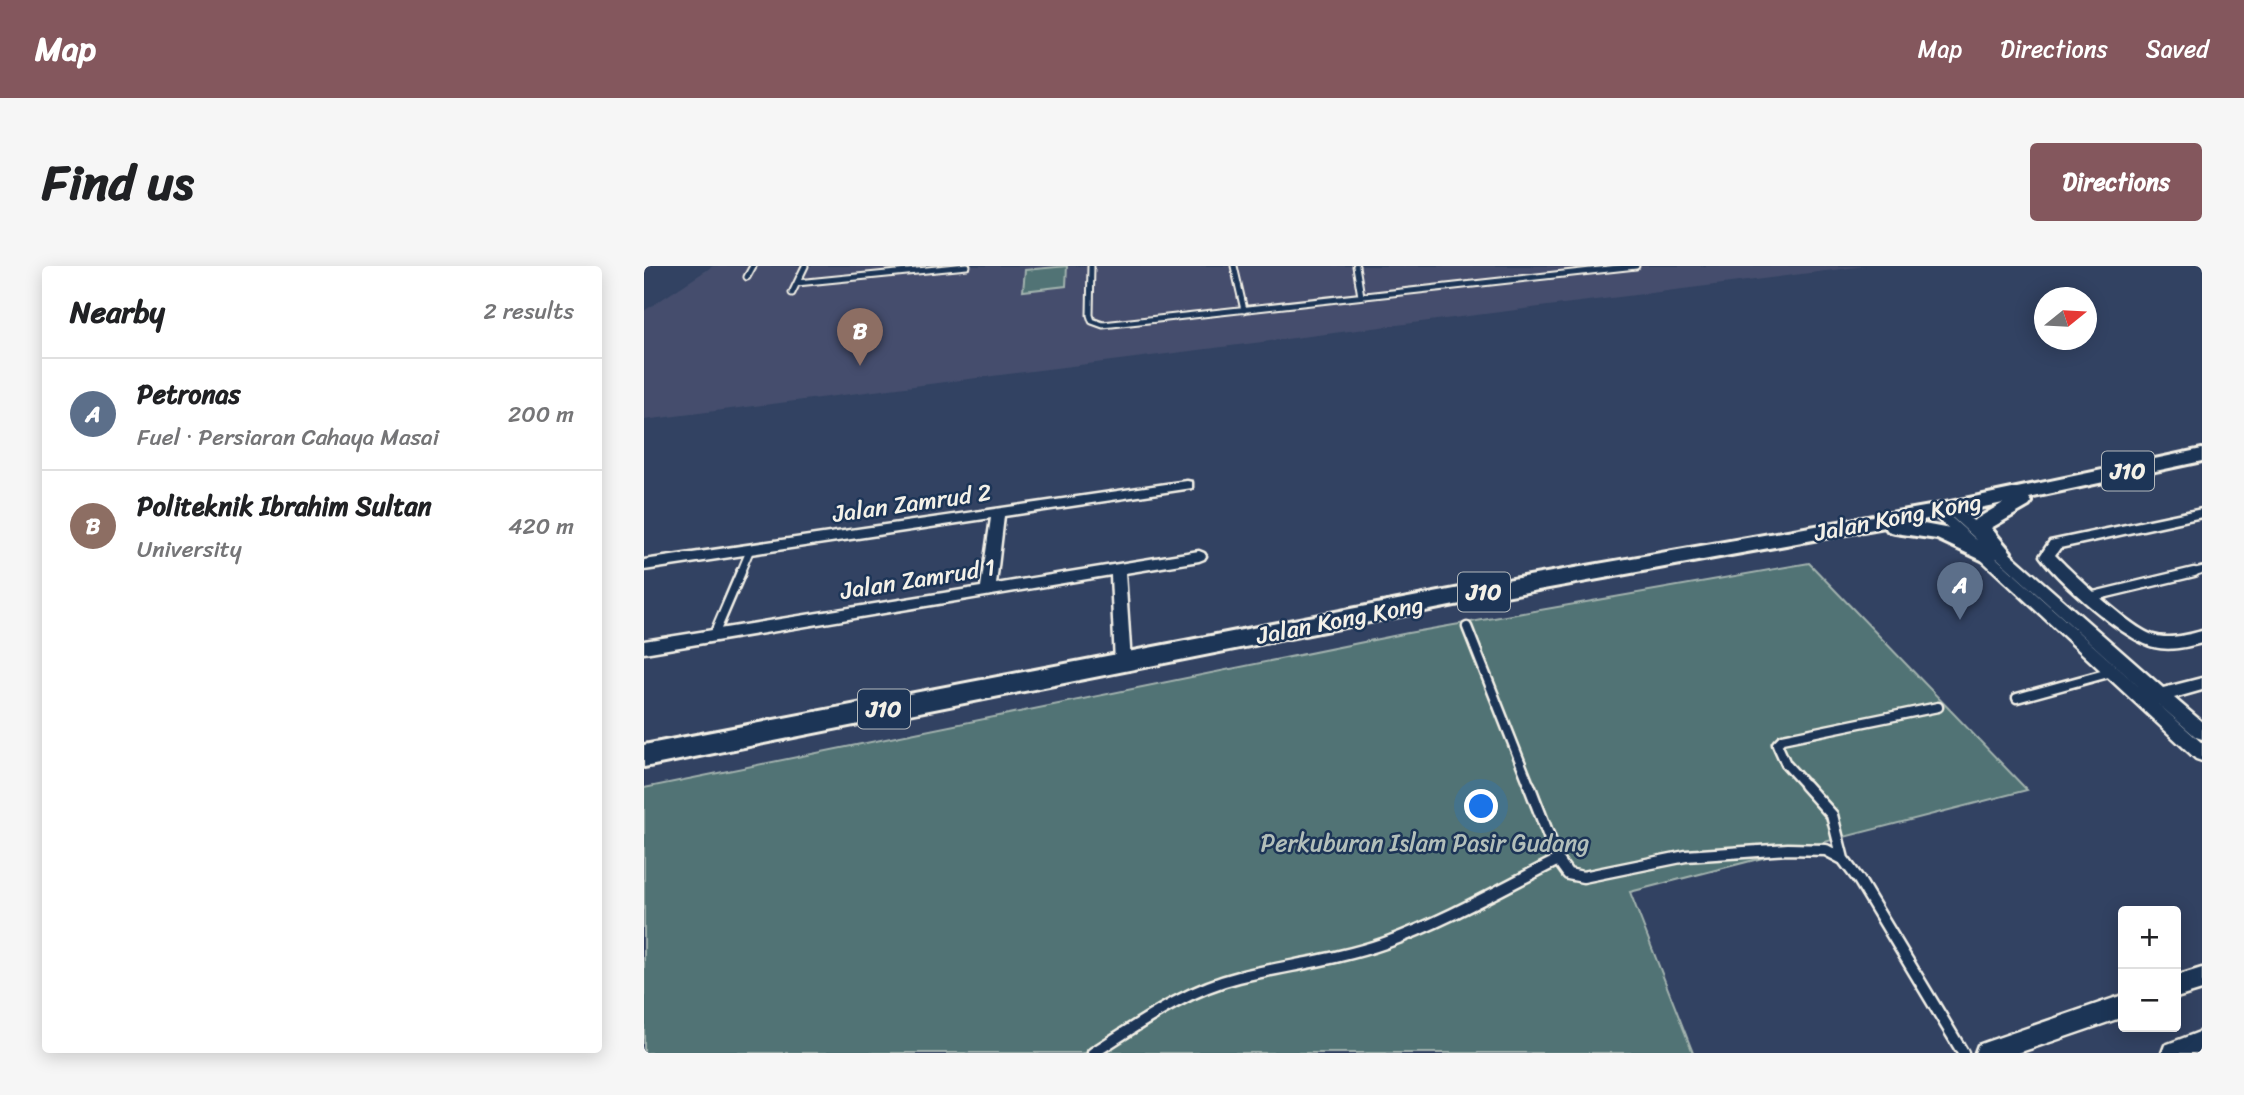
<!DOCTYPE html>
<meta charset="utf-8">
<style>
body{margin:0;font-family:Sriracha,sans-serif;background:#f6f6f6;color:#202124}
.controls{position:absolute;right:21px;bottom:21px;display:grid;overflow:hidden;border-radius:7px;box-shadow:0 4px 18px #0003}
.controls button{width:63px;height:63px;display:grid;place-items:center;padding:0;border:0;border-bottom:2px solid #e0e0e0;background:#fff;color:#202124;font:35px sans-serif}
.compass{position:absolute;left:1390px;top:21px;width:63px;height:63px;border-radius:50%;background:#fff;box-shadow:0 4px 18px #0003;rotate:72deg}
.you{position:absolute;left:838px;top:541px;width:24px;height:24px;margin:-18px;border:5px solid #fff;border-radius:50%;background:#1a73e8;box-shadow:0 0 0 10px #1a73e833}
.badge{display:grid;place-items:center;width:46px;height:46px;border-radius:50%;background:#84575d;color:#fff;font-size:23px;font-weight:700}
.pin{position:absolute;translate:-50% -58px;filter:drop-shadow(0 2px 4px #0008)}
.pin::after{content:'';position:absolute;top:37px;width:24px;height:21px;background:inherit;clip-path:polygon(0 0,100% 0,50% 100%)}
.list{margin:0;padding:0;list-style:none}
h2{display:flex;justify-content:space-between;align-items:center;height:91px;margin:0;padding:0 28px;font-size:30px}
h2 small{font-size:23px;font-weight:400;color:#757577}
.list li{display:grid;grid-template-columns:46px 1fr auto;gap:21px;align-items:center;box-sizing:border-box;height:112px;padding:0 28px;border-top:2px solid #e0e0e0}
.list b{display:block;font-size:26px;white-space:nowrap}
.list p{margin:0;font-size:23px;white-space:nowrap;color:#757577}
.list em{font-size:23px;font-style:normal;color:#757577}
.map{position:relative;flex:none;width:1558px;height:787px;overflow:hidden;border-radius:7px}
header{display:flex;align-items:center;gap:42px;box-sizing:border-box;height:98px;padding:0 35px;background:#84575d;color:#fff}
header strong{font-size:33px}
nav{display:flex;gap:38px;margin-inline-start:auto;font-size:24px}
.intro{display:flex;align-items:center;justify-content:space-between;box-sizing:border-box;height:168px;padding:0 42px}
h1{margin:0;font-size:49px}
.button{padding:18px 32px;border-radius:7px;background:#84575d;color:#fff;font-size:24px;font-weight:700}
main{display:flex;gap:42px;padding:0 42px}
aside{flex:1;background:#fff;border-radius:7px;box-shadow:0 4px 18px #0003}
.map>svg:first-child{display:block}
.built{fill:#454e6d}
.green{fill:#517374;stroke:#a2b2ae;stroke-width:2}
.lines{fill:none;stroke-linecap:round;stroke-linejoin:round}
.lane-far3-casing{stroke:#f4f1e8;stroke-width:9}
.lane-far2-casing{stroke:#f4f1e8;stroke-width:10}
.lane-far1-casing{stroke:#f4f1e8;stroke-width:13}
.lane-casing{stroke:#f4f1e8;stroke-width:15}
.street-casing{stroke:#f4f1e8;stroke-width:5}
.primary-casing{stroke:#f4f1e8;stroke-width:6}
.lane-far3{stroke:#1d3557;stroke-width:5}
.lane-far2{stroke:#1d3557;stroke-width:6}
.lane-far1{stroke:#1d3557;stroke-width:8}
.lane{stroke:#1d3557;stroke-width:10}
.street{fill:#1d3557;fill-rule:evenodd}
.primary{fill:#1d3557;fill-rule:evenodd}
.labels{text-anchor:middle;stroke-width:5;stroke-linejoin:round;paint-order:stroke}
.shield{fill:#1d3557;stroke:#b4b9bc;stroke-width:2}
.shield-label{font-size:23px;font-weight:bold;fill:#f4f1e8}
.street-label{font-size:24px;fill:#f4f1e8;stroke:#1d3557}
.park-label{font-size:24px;fill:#b3bfba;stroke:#1d3557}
</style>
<header>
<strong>Map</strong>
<nav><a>Map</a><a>Directions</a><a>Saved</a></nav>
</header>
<div class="intro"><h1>Find us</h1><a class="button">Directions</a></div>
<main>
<aside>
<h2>Nearby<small>2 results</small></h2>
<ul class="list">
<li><span class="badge" style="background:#5c6f8a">A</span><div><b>Petronas</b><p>Fuel · Persiaran Cahaya Masai</p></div><em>200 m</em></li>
<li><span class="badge" style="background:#8d6e63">B</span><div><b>Politeknik Ibrahim Sultan</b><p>University</p></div><em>420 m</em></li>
</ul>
</aside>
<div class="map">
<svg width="1558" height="787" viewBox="0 0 1558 787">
<rect width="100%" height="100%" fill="#324262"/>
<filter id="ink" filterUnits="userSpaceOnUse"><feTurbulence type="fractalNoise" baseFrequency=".0143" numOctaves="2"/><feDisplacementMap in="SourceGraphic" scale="14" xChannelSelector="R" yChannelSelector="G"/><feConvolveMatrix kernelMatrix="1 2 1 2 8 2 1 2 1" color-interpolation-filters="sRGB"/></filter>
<g filter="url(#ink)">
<path class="built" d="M69,0H1221L0,154V45Z"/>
<path class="green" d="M423,0L422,20L379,25L381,4Z
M1165,297L1383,524L986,626L1049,787H0V522L764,367Z"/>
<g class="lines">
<g class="lane-far3-casing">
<path id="lane-far3" d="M447,0L446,49L448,55L459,59L992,0
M590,0L600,44
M712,0L717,30
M103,11L109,0
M153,17L323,0
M148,27L161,0"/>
</g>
<g class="lane-far2-casing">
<path id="lane-far2" d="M96,308L106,284
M1542,308L1558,304"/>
</g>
<g class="lane-far1-casing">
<path id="lane-far1" d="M1446,331L1550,306
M823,361L886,521
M70,369L97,306
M1373,432L1468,406
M1163,521L1142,498L1133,478L1138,473L1294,441"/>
</g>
<g class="lane-casing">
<path id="lane" d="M885,519L914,594L924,608L939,611L1042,590L1144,583L1182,584L1199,593L1215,614L1319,787
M1161,519L1188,549L1199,593
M449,787C495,758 541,724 595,711C644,699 693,694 741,677C801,655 857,623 914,594"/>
</g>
<g class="street-casing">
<path id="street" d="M543,215L548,216V222L360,250L352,318L555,285L560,287L562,290L560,293L555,295L481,307L487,397L485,401L479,403L471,397L467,309L0,387V375L337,321L347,252L0,304V294Z
M1306,238L1311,239L1519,422L1558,412V424L1530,432L1558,456V473L1552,471L1513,437L1558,477V495L1552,493L1285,245L1287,242H1297L1503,428L1301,245V239Z
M1558,243V251L1416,282L1411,289C1428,307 1488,363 1509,369C1525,374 1542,369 1558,365V377C1542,381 1526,385 1510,381C1480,374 1414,315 1396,290L1406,275Z
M1558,702V724L1532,732V710Z
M1479,729V751L1374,787H1331L1334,779L1342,776Z
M1558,765V787H1518L1521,779Z"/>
</g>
<g class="primary-casing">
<path id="primary" d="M1558,183V195L1385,232L1388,236L1385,240L1347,262L1367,286L1364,291L1351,292L1342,296L1293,273L1251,267L1244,265L1241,261L811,339L0,501V479L811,323L1292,239ZM1359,237L1329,255L1325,264L1333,274L1306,263L1269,256Z"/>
</g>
<use href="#lane-far3" class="lane-far3"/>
<use href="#lane-far2" class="lane-far2"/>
<use href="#lane-far1" class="lane-far1"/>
<use href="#lane" class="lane"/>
<use href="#street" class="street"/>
<use href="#primary" class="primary"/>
</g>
</g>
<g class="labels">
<g class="shield">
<rect x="1458" y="185.5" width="52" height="39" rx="5"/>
<rect x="814" y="306.5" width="52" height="39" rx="5"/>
<rect x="214" y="423.5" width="52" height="39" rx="5"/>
</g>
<g class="shield-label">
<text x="1484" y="213">J10</text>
<text x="840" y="334">J10</text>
<text x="240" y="451">J10</text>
</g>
<g class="street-label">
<text transform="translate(268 237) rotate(-8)" y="8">Jalan Zamrud 2</text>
<text transform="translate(1254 251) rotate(-11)" y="8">Jalan Kong Kong</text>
<text transform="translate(274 313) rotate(-9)" y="8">Jalan Zamrud 1</text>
<text transform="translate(696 354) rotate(-11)" y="8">Jalan Kong Kong</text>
</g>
<g class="park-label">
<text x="781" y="585">Perkuburan Islam Pasir Gudang</text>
</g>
</g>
</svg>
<div class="controls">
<button>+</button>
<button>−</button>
</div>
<svg class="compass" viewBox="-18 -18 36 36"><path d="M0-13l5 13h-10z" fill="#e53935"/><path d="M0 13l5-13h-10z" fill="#757577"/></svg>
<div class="you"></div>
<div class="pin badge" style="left:1316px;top:354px;background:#5c6f8a">A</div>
<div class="pin badge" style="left:216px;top:100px;background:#8d6e63">B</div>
</div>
</main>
